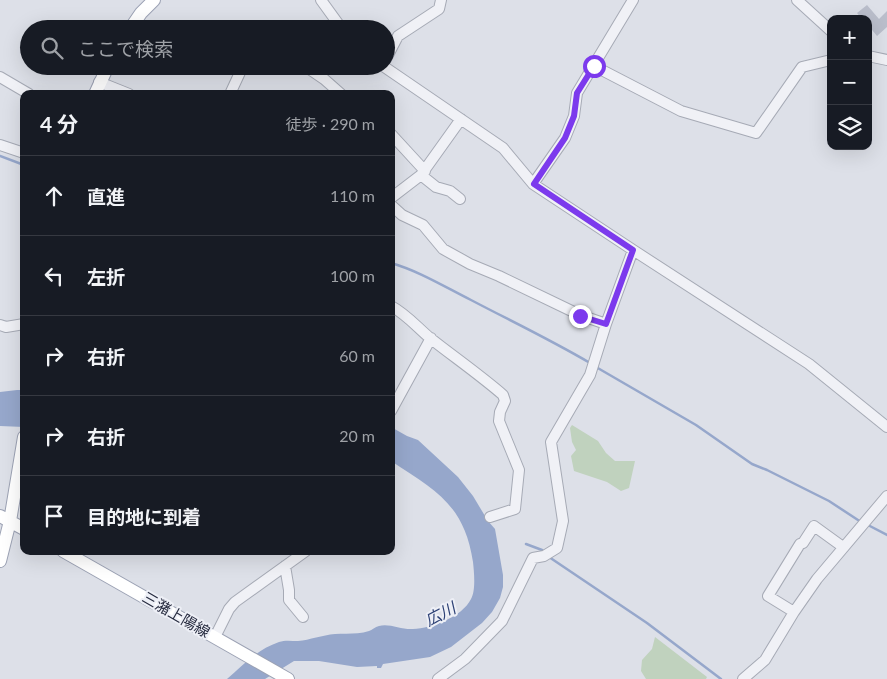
<!DOCTYPE html>
<html lang="ja">
<meta charset="utf-8">
<style>
body{margin:0;font-family:Lato,"Noto Sans JP",sans-serif;background:#20242c;color:#f1f3f6}
.controls{position:absolute;right:15px;top:15px;display:grid;overflow:hidden;border-radius:10px;box-shadow:0 5px 20px #0002}
.controls button{width:45px;height:45px;display:grid;place-items:center;padding:0;border:0;border-bottom:1px solid #363941;background:#171b24;color:#f1f3f6;font:25px sans-serif}
.stop{position:absolute;width:15px;height:15px;margin:-11px;border:4px solid #7c3aed;border-radius:50%;background:#fff}
.stop.end{background:#7c3aed;border-color:#fff;box-shadow:0 1px 5px #0008}
.list{margin:0;padding:0;list-style:none}
h2{display:flex;justify-content:space-between;align-items:center;height:65px;margin:0;padding:0 20px;font-size:21px}
h2 small{font-size:16px;font-weight:400;color:#9ea1a6}
.list li{display:grid;grid-template-columns:32px 1fr auto;gap:15px;align-items:center;box-sizing:border-box;height:80px;padding:0 20px;border-top:1px solid #363941}
.list b{display:block;font-size:19px;white-space:nowrap}
.list em{font-size:16px;font-style:normal;color:#9ea1a6}
.icon{flex:none;width:28px;height:28px;fill:none;stroke:currentColor;stroke-width:2;stroke-linecap:round;stroke-linejoin:round}
.map{position:relative;flex:none;width:887px;height:679px;overflow:hidden}
.search{position:absolute;background:#171b24;box-shadow:0 5px 20px #0002;left:20px;top:20px;width:375px;height:55px;display:flex;align-items:center;gap:12px;box-sizing:border-box;padding:0 18px;border-radius:28px;color:#9ea1a6;font-size:19px}
.panel{position:absolute;background:#171b24;box-shadow:0 5px 20px #0002;left:20px;top:90px;width:375px;height:465px;border-radius:10px}
.map>svg:first-child{display:block}
.green{fill:#c0d2be}
.water{fill:#96a7cb}
.lines{fill:none;stroke-linecap:round;stroke-linejoin:round}
.stream{stroke:#96a7cb;stroke-width:2.5}
.building{fill:#babecb}
.minor-casing{stroke:#a6aab5;stroke-width:12}
.major-casing{stroke:#9ca2b4;stroke-width:14}
.minor{stroke:#f0f1f6;stroke-width:10}
.major{stroke:#fff;stroke-width:12}
.route{stroke:#7c3aed;stroke-width:6}
.labels{text-anchor:middle;stroke-width:4;stroke-linejoin:round;paint-order:stroke}
.street-label{font-size:15px;fill:#262b3f;stroke:#edeff6}
.water-label{font-size:16px;font-style:italic;fill:#2e4276;stroke:#edeff6}
</style>
<div class="map">
<svg width="887" height="679" viewBox="0 0 887 679">
<rect width="100%" height="100%" fill="#dde0e8"/>
<path class="green" d="M572,425L598,441L606,453L615,461H635L629,488L621,491L607,482L574,471L571,456L576,450L572,442L570,428Z
M655,637L707,677L706,679H646L641,671L642,660L652,649Z"/>
<path class="water" d="M17,390H24V427L0,426V392Z
M391,427L407,436L418,440L458,477L473,496L488,521L495,529L503,575V587L500,598L492,612L482,623L451,647L430,657L383,664L381,668H377V666L357,667L319,661H294L265,679H227C243,665 258,649 279,642C285,640 291,641 298,641C310,640 322,635 335,634C346,633 358,635 369,631C372,630 375,627 379,626C389,623 402,630 413,629C432,628 462,617 471,599C476,590 474,572 473,562C464,504 436,491 391,461Z"/>
<g class="lines">
<path class="stream" d="M0,156L24,165
M391,263C419,271 445,287 471,300C511,321 551,340 590,363
M596,367L696,425L752,464L767,470L829,501L861,522
M866,524L887,535
M526,544L542,550L545,553
M549,557L647,623L721,679"/>
</g>
<path class="building" d="M867,5L879,19L887,11V27L877,36L868,25V19H862L857,13Z"/>
<g class="lines">
<g class="minor-casing">
<path id="minor" d="M321,0L342,29
M797,0L831,31
M868,56L887,60
M386,59L398,36L439,9L441,0
M305,66L324,79L341,94
M383,66L503,148L533,184L633,250L809,364L887,427
M594,66L681,111L756,133L802,67L831,60
M0,77L29,94
M99,82L129,94
M230,94L243,66
M391,134L425,171
M0,145L24,153
M421,175L436,187L450,191L460,199
M533,184L565,138L574,116L577,93L633,0
M391,198L421,175L461,119
M391,205L402,215L423,225L443,249L470,264L499,276L580,315L606,324
M391,306C406,314 417,327 430,338C454,357 480,375 503,395L505,401L500,412L499,421L519,470L515,509L490,517
M0,325L6,327L24,324
M391,411L431,338
M285,566L289,590V600L303,617
M794,612L768,596L800,544L803,543L814,526L843,547
M215,637L229,609L235,602L306,551
M438,679L465,659L502,621L533,558L544,556L557,548L563,521L551,442L590,375L606,324L633,250
M743,679L765,660L794,612L817,579L887,496"/>
</g>
<g class="major-casing">
<path id="major" d="M130,29L141,13L154,0
M95,94L108,66
M0,516L24,529
M63,551L288,679
M0,561L10,521L24,437"/>
</g>
<use href="#minor" class="minor"/>
<use href="#major" class="major"/>
</g>
<g class="lines">
<path class="route" d="M580,316L606,324L633,250L534,184L565,138L574,116L577,93L594,66"/>
</g>
<g class="labels">
<g class="street-label">
<text transform="translate(176 615) rotate(30)" y="5">三潴上陽線</text>
</g>
<g class="water-label">
<text transform="translate(440 614) rotate(-27)" y="6">広川</text>
</g>
</g>
</svg>
<div class="controls">
<button>+</button>
<button>−</button>
<button><svg class="icon" aria-label="layers" viewBox="0 0 24 24"><path d="M12 4l9 5-9 5-9-5zM3 14l9 5 9-5"/></svg></button>
</div>
<div class="stop" style="left:594px;top:66px"></div>
<div class="stop end" style="left:580px;top:316px"></div>
<div class="search"><svg class="icon" aria-label="search" viewBox="0 0 24 24"><circle cx="10" cy="10" r="6"/><path d="M15 15l6 6"/></svg>ここで検索</div>
<section class="panel">
<h2>4 分<small>徒歩 · 290 m</small></h2>
<ul class="list">
<li><svg class="icon" aria-label="ahead" viewBox="0 0 24 24"><path d="M12 20V5M6 11l6-6 6 6"/></svg><div><b>直進</b></div><em>110 m</em></li>
<li><svg class="icon" aria-label="left" viewBox="0 0 24 24"><path d="M17 20v-9H6M10 6l-5 5 5 5"/></svg><div><b>左折</b></div><em>100 m</em></li>
<li><svg class="icon" aria-label="right" viewBox="0 0 24 24"><path d="M7 20v-9h11M14 6l5 5-5 5"/></svg><div><b>右折</b></div><em>60 m</em></li>
<li><svg class="icon" aria-label="right" viewBox="0 0 24 24"><path d="M7 20v-9h11M14 6l5 5-5 5"/></svg><div><b>右折</b></div><em>20 m</em></li>
<li><svg class="icon" aria-label="arrive" viewBox="0 0 24 24"><path d="M6 21V4h12l-3 4 3 4H6"/></svg><div><b>目的地に到着</b></div></li>
</ul>
</section>
</div>
